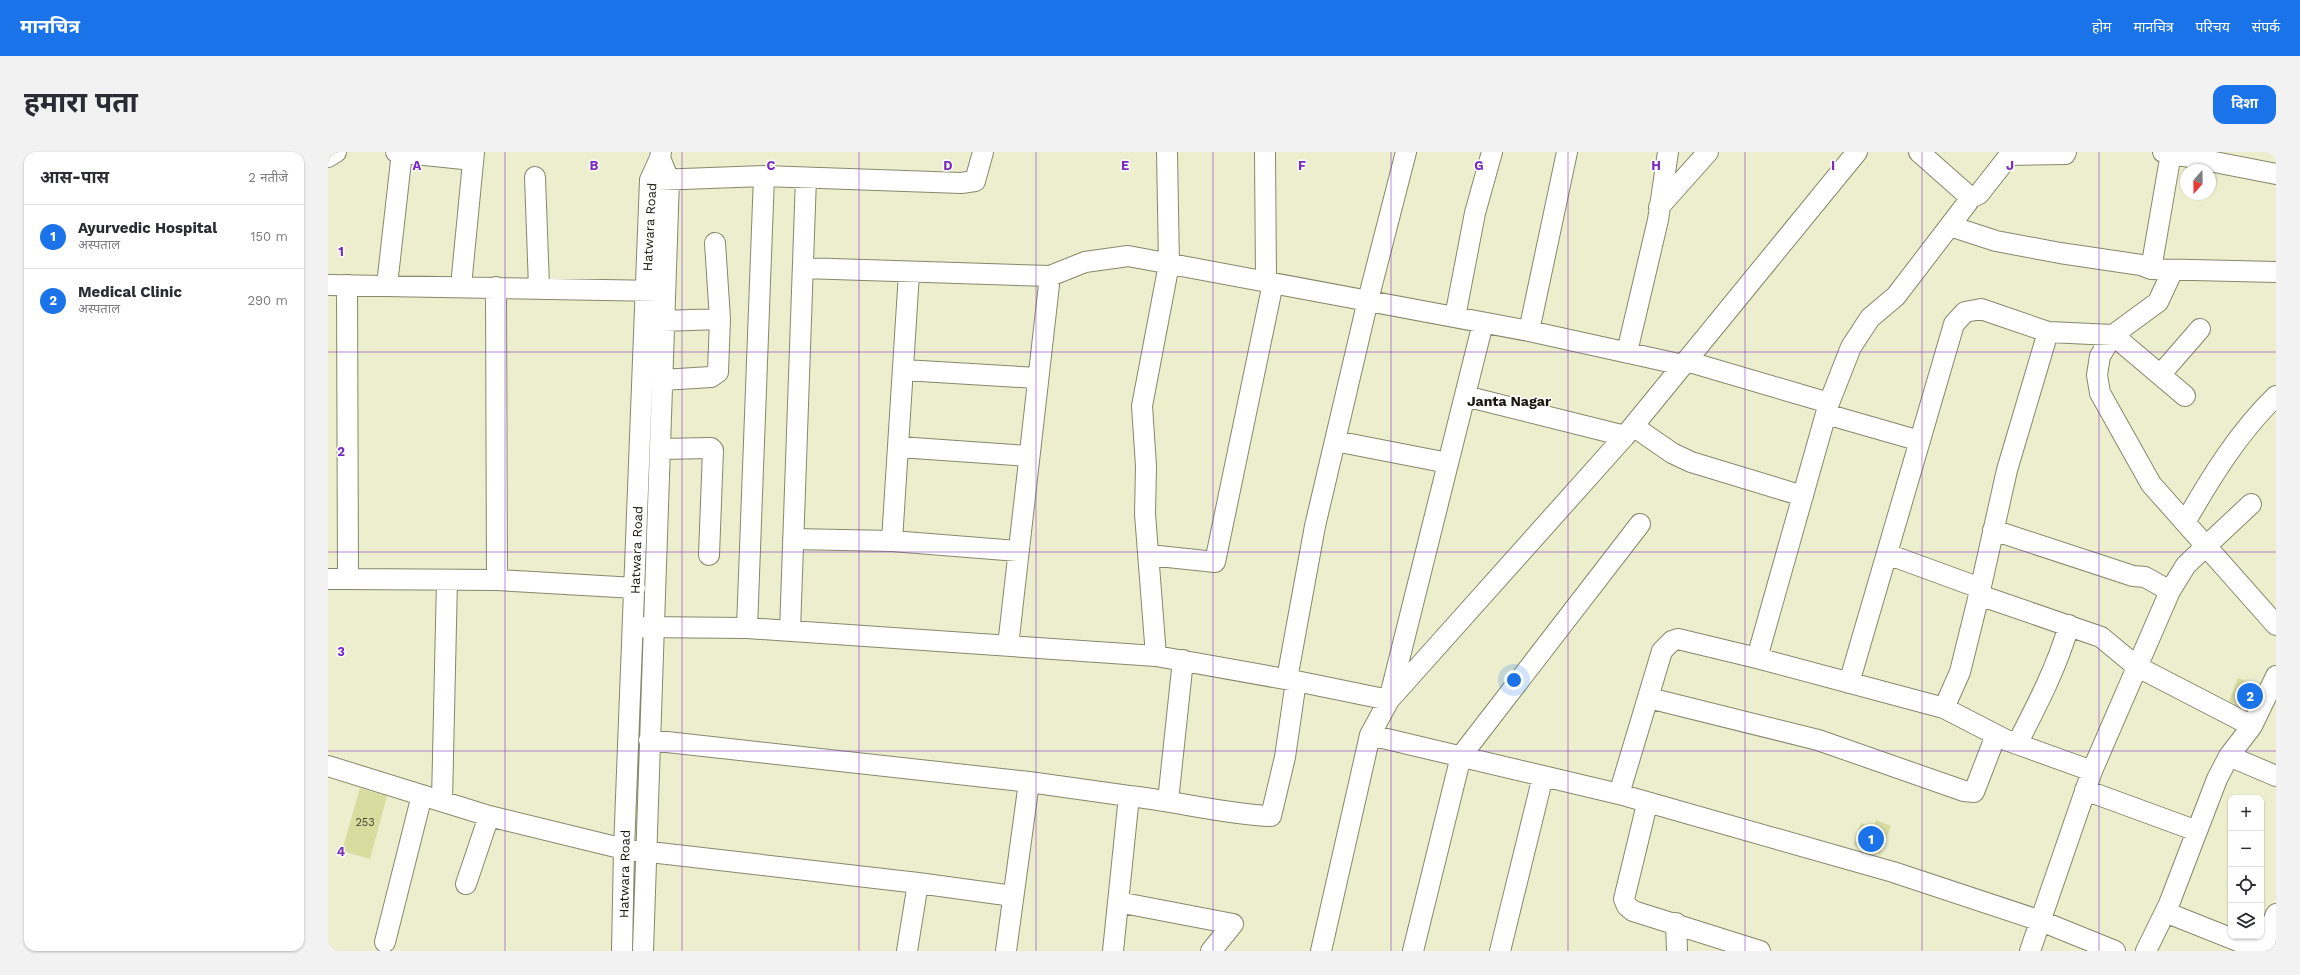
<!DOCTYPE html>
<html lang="hi">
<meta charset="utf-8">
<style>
body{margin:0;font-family:"Work Sans","Noto Sans Devanagari",sans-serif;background:#f2f2f3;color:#2b2b33}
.controls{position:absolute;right:12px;bottom:12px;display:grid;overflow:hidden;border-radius:8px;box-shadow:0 1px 3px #0004}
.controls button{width:36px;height:36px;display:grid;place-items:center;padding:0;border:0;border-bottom:1px solid #e1e1e2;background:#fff;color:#2b2b33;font:20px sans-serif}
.compass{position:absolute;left:1852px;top:12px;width:36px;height:36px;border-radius:50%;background:#fff;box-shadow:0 1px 3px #0004;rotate:200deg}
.you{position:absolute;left:1186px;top:528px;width:14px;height:14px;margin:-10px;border:3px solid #fff;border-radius:50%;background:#1a73e8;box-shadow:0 0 0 6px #1a73e833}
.badge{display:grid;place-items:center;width:26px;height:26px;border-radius:50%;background:#1a73e8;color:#fff;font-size:13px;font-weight:700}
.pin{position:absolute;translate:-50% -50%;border:2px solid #fff;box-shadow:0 1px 4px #0006}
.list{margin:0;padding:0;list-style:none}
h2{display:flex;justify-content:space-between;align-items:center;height:52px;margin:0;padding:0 16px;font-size:17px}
h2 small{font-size:13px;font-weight:400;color:#7c7c81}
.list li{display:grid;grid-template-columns:26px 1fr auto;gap:12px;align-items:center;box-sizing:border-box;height:64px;padding:0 16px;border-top:1px solid #e1e1e2}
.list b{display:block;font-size:15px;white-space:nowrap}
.list p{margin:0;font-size:13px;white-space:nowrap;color:#7c7c81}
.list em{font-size:13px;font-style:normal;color:#7c7c81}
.icon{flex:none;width:22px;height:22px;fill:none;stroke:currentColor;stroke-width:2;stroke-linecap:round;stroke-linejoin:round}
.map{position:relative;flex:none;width:1948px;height:799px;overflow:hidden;border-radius:12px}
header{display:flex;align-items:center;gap:24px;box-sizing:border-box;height:56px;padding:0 20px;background:#1a73e8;color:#fff}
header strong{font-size:19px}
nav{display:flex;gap:22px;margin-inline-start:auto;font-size:14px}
.intro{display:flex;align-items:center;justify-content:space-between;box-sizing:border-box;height:96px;padding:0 24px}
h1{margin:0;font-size:28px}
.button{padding:10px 18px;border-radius:12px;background:#1a73e8;color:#fff;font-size:14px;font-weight:700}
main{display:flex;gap:24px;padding:0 24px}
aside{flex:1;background:#fff;border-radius:12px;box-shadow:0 1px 3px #0004}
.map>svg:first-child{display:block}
.building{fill:#d9dc9f}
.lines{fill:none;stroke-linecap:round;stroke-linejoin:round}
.minor-casing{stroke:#86886b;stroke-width:22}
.minor{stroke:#fff;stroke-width:20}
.grid{fill:none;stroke:#7b2cbf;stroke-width:1;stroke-opacity:0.55}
.labels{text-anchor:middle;stroke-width:3;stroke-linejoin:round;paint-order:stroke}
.number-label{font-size:11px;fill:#474830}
.street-label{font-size:13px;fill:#16160b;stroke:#fff}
.neighbourhood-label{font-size:14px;font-weight:bold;fill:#16160b;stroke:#fff}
.grid-label{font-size:13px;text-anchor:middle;font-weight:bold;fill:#7b2cbf;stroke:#fff;stroke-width:3;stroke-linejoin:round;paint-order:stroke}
</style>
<header>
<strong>मानचित्र</strong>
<nav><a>होम</a><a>मानचित्र</a><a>परिचय</a><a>संपर्क</a></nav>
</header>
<div class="intro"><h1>हमारा पता</h1><a class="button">दिशा</a></div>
<main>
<aside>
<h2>आस-पास<small>2 नतीजे</small></h2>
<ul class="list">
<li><span class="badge">1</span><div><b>Ayurvedic Hospital</b><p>अस्पताल</p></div><em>150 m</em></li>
<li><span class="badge">2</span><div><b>Medical Clinic</b><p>अस्पताल</p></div><em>290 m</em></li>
</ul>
</aside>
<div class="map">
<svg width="1948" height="799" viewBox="0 0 1948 799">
<rect width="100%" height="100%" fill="#eceece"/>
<path class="building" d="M1910,526L1930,534L1919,558L1901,549Z
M32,636L59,644L42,707L14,699Z
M1548,668L1563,674L1552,702L1526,693L1533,671L1545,676Z"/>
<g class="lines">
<g class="minor-casing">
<path id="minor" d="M68,0L145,8
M937,0L938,129
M1835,0L1948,22
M1681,3L1737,2L1738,0
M0,5L8,0
M207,25L211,135
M328,28L436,24L633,31L647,29L655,0
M1643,46L1651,42L1684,0
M1331,55L1380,0
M1622,74L1668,89L1732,101L1813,113L1823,117L1948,120
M475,116L722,124L757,110L800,104L1201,179L1355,213
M1823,117L1843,1
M1845,118L1830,150L1785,183L1772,204L1769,223L1772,241L1823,332L1948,473
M0,133L330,139
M19,133L20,427L169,428L307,436
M59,133L74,0
M133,134L146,0
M168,135L169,428
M1127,165L1147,61L1164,0
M335,169L392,167
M1201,179L1239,0
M1720,180L1785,183L1857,244
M1299,200L1330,68L1340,0
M1358,209L1501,251
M576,218L709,226
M1832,223L1872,177
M334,228L383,225L390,220L392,167L387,91
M1137,244L1297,284
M1498,262L1592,289
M1305,274L1344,301L1363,310L1475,344
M1007,289L1120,311
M571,295L700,304
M332,297L383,296L385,298L381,403
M1858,369C1883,325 1911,280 1948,244
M1665,378L1805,424L1817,425L1842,439
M465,387L564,389L690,399
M564,389L581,121
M1559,402L1652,436
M821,403L887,410L945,131
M0,427H20
M312,475L419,476L828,504L968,529L1061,548
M419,476L436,24
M462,479L478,26
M680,494L722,124
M828,504L817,362L818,314L814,254L841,112L839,0
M1429,506L1616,556L1678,588L1764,619
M959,527L987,374L1040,148L1078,0
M1521,531L1626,172L1637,160L1653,157L1720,180L1679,318L1651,443
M1062,544L1155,171
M1321,546L1490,588L1636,639L1646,640L1668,583
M1616,556L1632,520L1651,443L1773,485L1808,514L1924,574L1901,604L1889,627L1841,752L1818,799
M1924,574L1948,524
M1042,583L1291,642L1565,720L1713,769L1787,799
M321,588L701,630L801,644L785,799
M1689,592C1709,553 1729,515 1741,473
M1901,604L1948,624
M0,614L161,664L296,697L590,731L685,744
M1757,638L1869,679
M1291,642L1334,499L1344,489L1350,487L1429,506L1501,251L1523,195L1542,166L1568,144L1643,46L1591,0
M801,644C848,649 895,662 943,664L957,605L968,529
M114,649L119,428
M840,649L855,508
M1319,652L1296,747L1299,754L1305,759L1432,799
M138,732L161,664
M790,750L905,772L883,799
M1837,760L1935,799
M1348,771L1349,799
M57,790L94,643
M294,799L296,697L322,28L332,6L333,0
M315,799L341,28L332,6
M579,799L590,731
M678,799L701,630
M993,799L1042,583L1061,548L1297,284L1529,0
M1085,799L1133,604L1312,372
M1172,799L1215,624
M1702,799L1764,619L1842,439L1858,413L1923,352
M1934,799L1948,762"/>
</g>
<use href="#minor" class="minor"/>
</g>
<path class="grid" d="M177,0V799M354,0V799M531,0V799M708,0V799M885,0V799M1063,0V799M1240,0V799M1417,0V799M1594,0V799M1771,0V799M0,200H1948M0,400H1948M0,599H1948"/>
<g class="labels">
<g class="number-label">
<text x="37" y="674">253</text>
</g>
<g class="street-label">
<text transform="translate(321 75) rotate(-87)" y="5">Hatwara Road</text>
<text transform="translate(308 398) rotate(-88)" y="5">Hatwara Road</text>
<text transform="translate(296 722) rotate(-89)" y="5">Hatwara Road</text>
</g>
<g class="neighbourhood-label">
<text x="1181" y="254">Janta Nagar</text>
</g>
</g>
<g class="grid-label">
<text x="89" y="18">A</text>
<text x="266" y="18">B</text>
<text x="443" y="18">C</text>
<text x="620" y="18">D</text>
<text x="797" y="18">E</text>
<text x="974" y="18">F</text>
<text x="1151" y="18">G</text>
<text x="1328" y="18">H</text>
<text x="1505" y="18">I</text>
<text x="1682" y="18">J</text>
<text x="13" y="104">1</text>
<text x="13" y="304">2</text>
<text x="13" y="504">3</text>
<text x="13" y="704">4</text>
</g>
</svg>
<div class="controls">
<button>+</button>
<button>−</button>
<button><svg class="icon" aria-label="locate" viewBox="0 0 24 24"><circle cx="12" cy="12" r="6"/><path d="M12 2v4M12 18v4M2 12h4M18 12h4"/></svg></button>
<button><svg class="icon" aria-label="layers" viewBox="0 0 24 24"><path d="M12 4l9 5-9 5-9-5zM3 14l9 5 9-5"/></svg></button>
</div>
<svg class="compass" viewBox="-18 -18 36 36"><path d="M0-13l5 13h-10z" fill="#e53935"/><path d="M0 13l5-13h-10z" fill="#7c7c81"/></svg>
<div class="you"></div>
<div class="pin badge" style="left:1543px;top:687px">1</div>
<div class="pin badge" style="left:1922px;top:544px">2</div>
</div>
</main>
